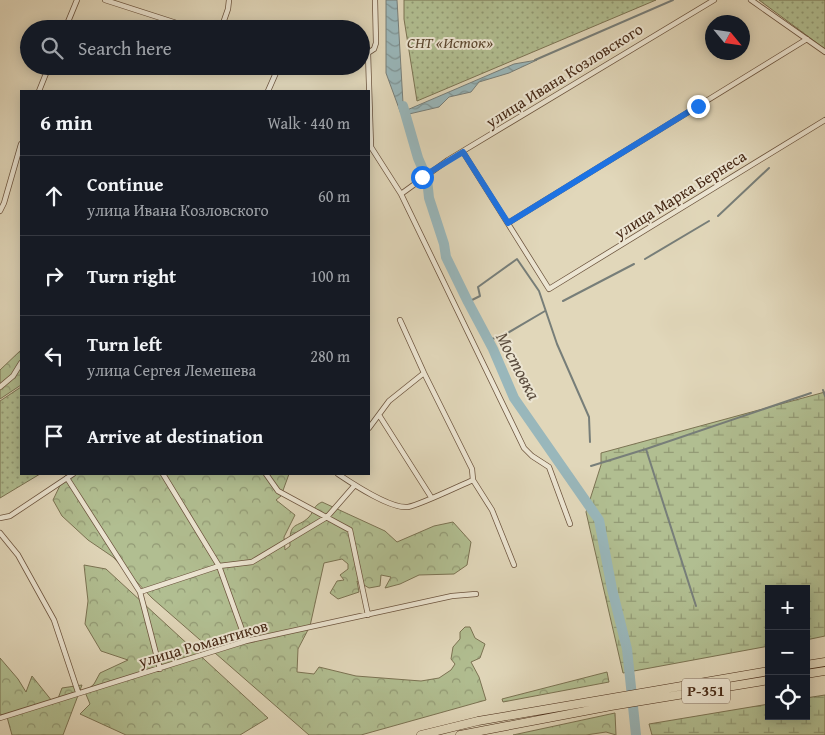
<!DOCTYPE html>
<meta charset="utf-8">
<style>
body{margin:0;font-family:"Gentium Book Plus",serif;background:#20242c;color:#f1f3f6}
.controls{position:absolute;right:15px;bottom:15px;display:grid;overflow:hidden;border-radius:0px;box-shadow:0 2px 12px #0003}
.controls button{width:45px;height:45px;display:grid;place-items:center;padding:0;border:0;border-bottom:1px solid #363941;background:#171b24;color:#f1f3f6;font:25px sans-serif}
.compass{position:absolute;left:705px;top:15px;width:45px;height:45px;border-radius:50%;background:#171b24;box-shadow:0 2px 12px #0003;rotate:119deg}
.stop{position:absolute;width:15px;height:15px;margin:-11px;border:4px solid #1a73e8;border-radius:50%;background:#fff}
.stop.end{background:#1a73e8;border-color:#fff;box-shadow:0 1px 5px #0008}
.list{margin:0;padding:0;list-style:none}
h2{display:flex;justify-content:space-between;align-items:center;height:65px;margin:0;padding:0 20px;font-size:21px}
h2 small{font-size:16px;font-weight:400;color:#9ea1a6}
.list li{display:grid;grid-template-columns:32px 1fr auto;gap:15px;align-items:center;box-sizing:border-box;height:80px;padding:0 20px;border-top:1px solid #363941}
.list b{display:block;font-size:19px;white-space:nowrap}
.list p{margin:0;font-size:16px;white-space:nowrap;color:#9ea1a6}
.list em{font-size:16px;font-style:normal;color:#9ea1a6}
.icon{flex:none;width:28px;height:28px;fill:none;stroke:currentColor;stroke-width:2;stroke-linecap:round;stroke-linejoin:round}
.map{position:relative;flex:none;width:825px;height:735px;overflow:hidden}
.search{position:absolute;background:#171b24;box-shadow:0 2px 12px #0003;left:20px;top:20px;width:350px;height:55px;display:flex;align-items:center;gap:12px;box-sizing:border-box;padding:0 18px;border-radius:28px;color:#9ea1a6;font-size:19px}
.panel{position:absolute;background:#171b24;box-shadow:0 2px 12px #0003;left:20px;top:90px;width:350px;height:385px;border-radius:0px}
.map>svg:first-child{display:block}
.forest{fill:url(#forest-crowns);stroke:#7b7353}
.wetland{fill:url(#wetland-marsh);stroke:#7b7353}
.garden{fill:url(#garden-dots);stroke:#7b7353}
.water{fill:url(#water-waves);stroke:#777e79}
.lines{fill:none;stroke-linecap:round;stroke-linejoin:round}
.stream{stroke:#777e79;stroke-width:2}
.river{stroke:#99b7bb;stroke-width:10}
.street-casing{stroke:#6c543e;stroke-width:6}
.highway-casing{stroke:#452815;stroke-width:9}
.street{stroke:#ece5d2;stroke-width:4.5}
.highway{stroke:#e1d7ba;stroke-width:8}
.route{stroke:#1a73e8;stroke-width:6}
.labels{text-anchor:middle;stroke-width:4;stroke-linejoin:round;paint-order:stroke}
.shield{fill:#ece5d2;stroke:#77614e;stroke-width:1}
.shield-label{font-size:15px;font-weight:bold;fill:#452815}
.park-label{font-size:16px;font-style:italic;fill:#5b462e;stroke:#ece5d2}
.street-label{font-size:16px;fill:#452815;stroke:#ece5d2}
.water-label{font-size:18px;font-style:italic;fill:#5a4c3e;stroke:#ece5d2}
</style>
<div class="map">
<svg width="825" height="735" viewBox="0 0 825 735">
<defs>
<pattern id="forest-crowns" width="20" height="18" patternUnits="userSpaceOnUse" patternTransform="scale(1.25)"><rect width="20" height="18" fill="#b1be91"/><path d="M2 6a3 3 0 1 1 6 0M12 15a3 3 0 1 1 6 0" fill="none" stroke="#929a75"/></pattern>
<pattern id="wetland-marsh" width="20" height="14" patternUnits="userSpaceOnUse" patternTransform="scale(1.25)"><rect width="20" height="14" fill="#b1be91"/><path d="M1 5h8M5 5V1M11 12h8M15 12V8" fill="none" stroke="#929a75"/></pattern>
<pattern id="garden-dots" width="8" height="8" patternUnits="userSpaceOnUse" patternTransform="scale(1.25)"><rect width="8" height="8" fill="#b1be91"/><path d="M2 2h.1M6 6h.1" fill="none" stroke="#929a75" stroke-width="1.8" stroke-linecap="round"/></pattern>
<pattern id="water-waves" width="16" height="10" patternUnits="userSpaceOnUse" patternTransform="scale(1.25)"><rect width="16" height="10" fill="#99b7bb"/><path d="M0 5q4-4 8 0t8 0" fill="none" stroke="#7f9597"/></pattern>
</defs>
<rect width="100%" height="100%" fill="#e1d7ba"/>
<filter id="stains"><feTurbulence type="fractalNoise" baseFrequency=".004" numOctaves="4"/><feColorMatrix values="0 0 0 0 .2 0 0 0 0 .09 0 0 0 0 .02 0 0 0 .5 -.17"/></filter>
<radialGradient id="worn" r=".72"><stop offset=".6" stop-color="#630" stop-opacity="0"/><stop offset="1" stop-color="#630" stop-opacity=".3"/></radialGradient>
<path class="forest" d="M21,350V385L0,399V370Z
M68,474H289L281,496L276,500L295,515L284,537L285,550L290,546C289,520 297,529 309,517C315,510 313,506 322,502L385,531L397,542L434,526L453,522L471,542L467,565L454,574L419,575L400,584L385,588L391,577L381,575L380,586L369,588L357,581L359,592L338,599L330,593L337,581L344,580L340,575L348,569V564L342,559L324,563L310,626L298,649L297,672L314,674L319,667L356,676L421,681L439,678L451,670L455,664L451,659L453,647L460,639V632L465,627H470L475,638L485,644L480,658L471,662L479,677L486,700L361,735H309L152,598L113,557L88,540L62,516L53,500L64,477Z
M84,565L106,569L268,718L240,735H126L80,714L90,704L85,692L94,684L100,673L128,660L101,651L85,624L88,601Z
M0,658L18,679L26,692L32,676L52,701H57L62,688L82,685L63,735H12L7,717L0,714Z
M607,672L609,682L503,702L502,699Z
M615,713L616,735L606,732L586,735H513Z"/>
<path class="wetland" d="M825,392V636L806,640V589H769V646L623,673L586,512L601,465V453Z
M825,695V735H652L649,724L769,704V716H806V698Z"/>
<path class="garden" d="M404,0H656L417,101L404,19Z
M759,0H825V49Z
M21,387V474H40L0,498V401Z"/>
<path class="water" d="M386,0H397L403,103L407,110L514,64L537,60L509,73L479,82L471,92L449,97L439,107L409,114L407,118L401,114L386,73Z"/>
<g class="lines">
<path class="stream" d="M535,60L673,0
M718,216L769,168
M645,259L709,221
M563,301L634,264
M468,302L480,296L478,287L517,259L539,291L557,344L589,417L590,442
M487,339L499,338L545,311
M823,390L825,396
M646,449L811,393
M591,466L646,449L696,606"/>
<path class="river" d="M403,106L418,158L427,179L429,198L444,244L446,257L468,302L493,349L514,398L599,520L612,589L627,649L636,735"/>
<g class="street-casing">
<path id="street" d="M105,0L195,29
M751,0L825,52
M65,29L77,0
M221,29L228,9L229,0
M368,53L371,147L401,194L524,448L532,456L549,467L570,524
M368,53L374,49L376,43L375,0
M39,91L49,66
M268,91L279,66
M463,152L549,289L825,120
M401,194L448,160L714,0
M0,211L4,203L21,144
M508,223L807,39
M400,320L424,373L472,469L473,480L492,510L514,565
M0,387L13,376L21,363
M379,415L431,497
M369,428L389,401L424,373
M163,474L219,566L246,641
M266,474L278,491L350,530L368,615
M338,474C353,484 390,509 408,507C420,505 459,486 473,480
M67,478L140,592L160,669
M0,518L10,516L73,474
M0,533L18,555L54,620L78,692
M140,592L219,566L252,562L327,517L355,485
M0,718L246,641L452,596L476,594"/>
</g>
<g class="highway-casing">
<path id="highway" d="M806,665L825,662
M806,674L825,671
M421,735L478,721L769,671
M460,735L611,706L769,680"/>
</g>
<use href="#street" class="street"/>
<use href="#highway" class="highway"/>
</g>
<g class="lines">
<path class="route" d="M422,177L463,152L508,223L698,106"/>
</g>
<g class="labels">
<rect class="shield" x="682" y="678.5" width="48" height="25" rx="4"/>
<g class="shield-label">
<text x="706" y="696">Р-351</text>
</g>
<g class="park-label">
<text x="450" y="48">СНТ «Исток»</text>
</g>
<g class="street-label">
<text transform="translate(564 75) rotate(-32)" y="6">улица Ивана Козловского</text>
<text transform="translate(680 194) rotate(-32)" y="6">улица Марка Бернеса</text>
<text transform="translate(203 643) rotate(-16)" y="6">улица Романтиков</text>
</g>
<g class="water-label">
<text transform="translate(518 366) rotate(62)" y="6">Мостовка</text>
</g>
</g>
<rect width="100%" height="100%" filter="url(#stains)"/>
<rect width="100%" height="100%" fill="url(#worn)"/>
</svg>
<div class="controls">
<button>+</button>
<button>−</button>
<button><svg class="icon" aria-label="locate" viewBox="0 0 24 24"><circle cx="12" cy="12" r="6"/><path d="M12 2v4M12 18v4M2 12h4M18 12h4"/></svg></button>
</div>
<svg class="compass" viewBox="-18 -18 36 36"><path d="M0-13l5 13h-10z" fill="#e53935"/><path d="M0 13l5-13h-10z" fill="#9ea1a6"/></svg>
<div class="stop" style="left:422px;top:177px"></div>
<div class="stop end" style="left:698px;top:106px"></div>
<div class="search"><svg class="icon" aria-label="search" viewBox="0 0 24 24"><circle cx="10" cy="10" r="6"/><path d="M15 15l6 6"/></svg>Search here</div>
<section class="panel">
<h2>6 min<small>Walk · 440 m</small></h2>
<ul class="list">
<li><svg class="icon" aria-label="ahead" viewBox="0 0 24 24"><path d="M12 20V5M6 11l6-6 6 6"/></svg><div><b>Continue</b><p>улица Ивана Козловского</p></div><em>60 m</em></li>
<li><svg class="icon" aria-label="right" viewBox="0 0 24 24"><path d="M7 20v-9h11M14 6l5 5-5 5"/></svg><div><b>Turn right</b></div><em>100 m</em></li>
<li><svg class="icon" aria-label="left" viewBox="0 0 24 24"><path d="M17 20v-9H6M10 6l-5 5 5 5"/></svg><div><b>Turn left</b><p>улица Сергея Лемешева</p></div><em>280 m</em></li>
<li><svg class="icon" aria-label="arrive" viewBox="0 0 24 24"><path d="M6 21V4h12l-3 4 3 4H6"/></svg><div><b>Arrive at destination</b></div></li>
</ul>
</section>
</div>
